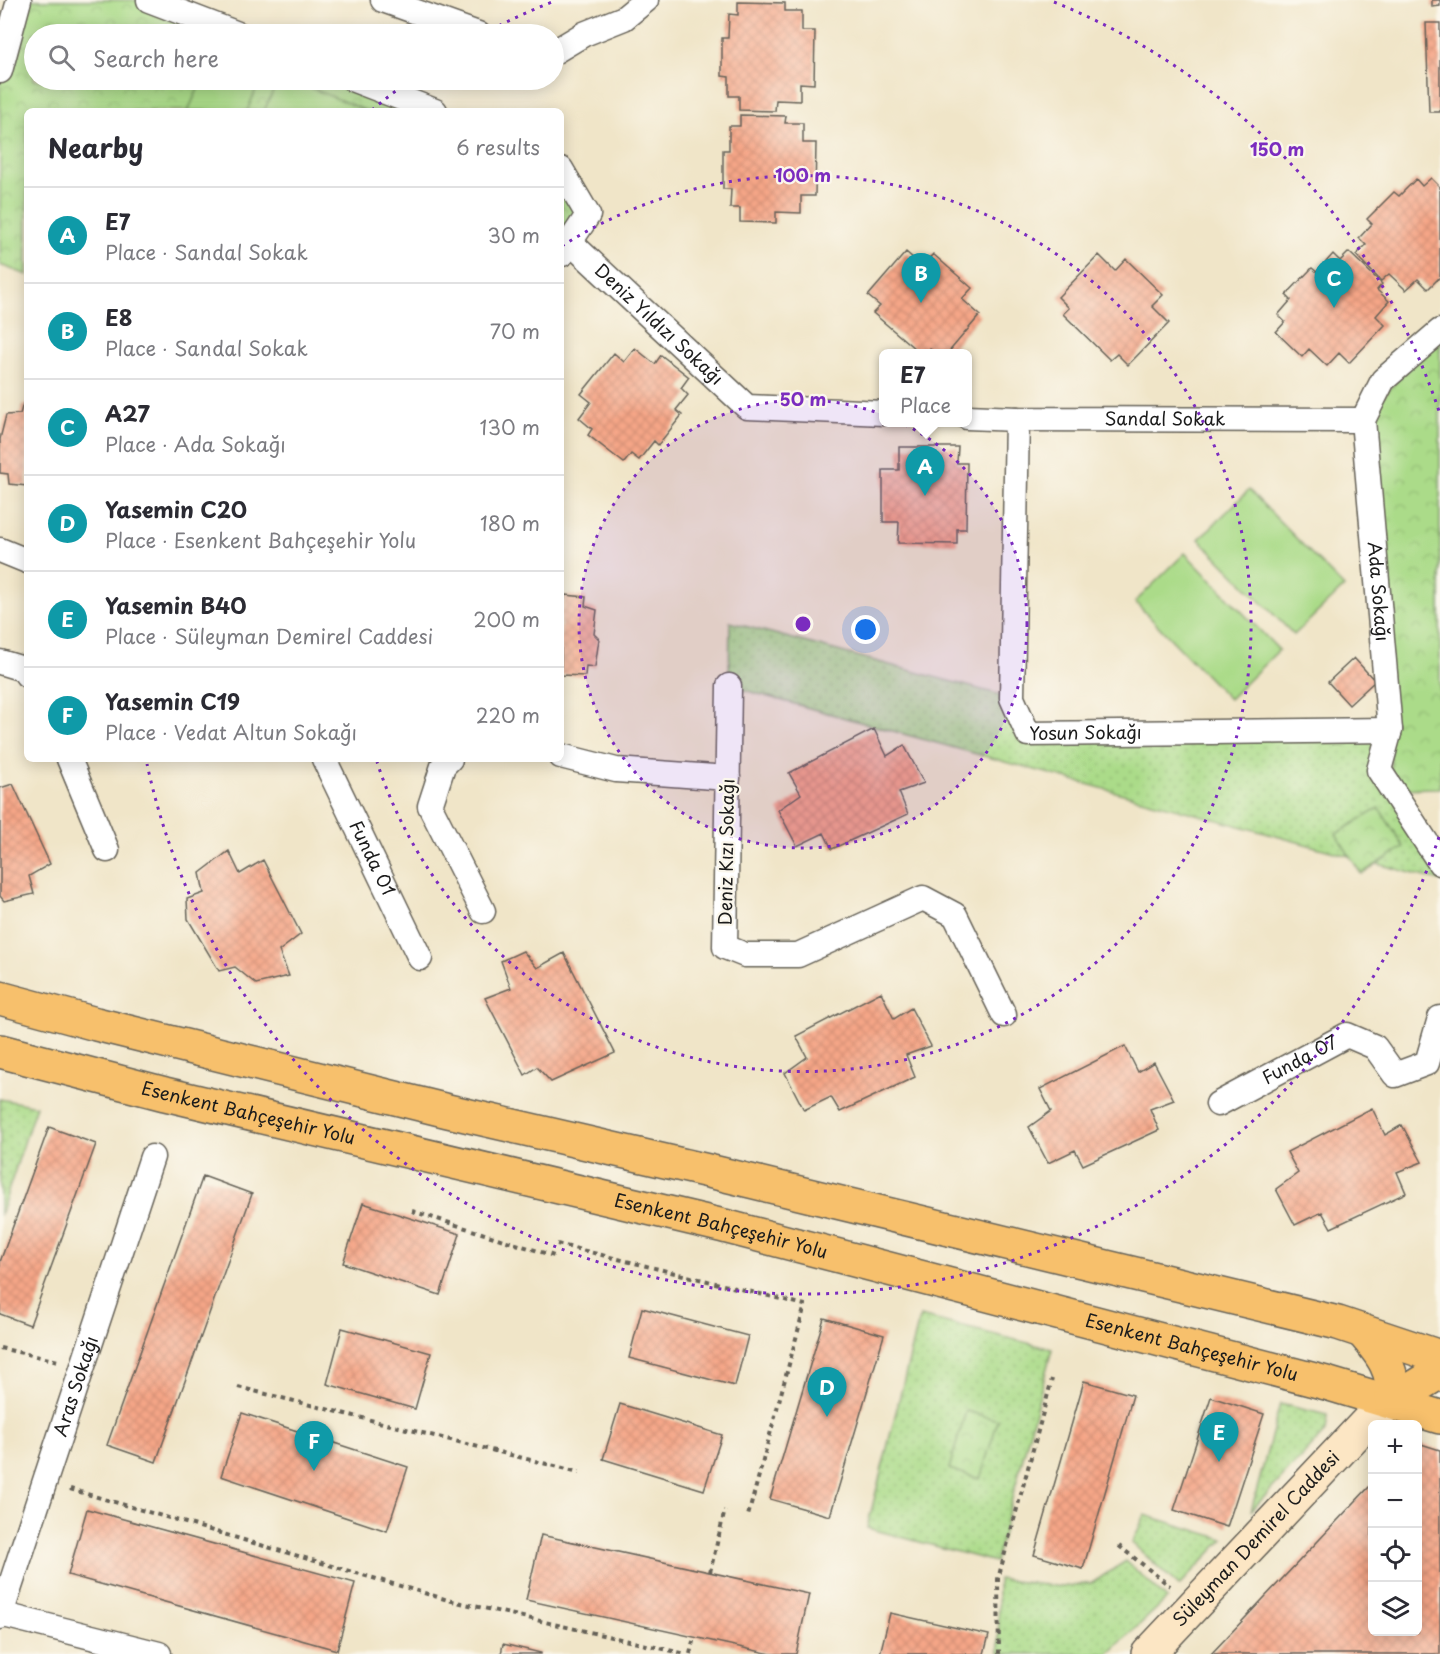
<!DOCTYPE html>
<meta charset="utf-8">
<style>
body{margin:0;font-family:"Playpen Sans",sans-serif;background:#f7f7f7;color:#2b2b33}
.controls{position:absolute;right:18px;bottom:18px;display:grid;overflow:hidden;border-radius:9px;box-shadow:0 3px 15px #0003}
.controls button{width:54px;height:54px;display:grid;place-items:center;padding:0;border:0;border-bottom:2px solid #e1e1e2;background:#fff;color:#2b2b33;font:30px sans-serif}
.you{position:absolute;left:866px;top:630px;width:21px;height:21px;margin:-15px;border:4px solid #fff;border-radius:50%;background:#1a73e8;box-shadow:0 0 0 9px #1a73e833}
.badge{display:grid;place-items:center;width:39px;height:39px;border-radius:50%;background:#d1495b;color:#fff;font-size:20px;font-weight:700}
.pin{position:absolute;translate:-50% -50px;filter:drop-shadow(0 2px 3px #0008)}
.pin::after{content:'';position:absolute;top:32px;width:21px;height:18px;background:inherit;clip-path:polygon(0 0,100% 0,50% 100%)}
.popup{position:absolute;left:879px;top:349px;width:93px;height:78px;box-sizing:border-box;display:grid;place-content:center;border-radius:9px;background:#fff;filter:drop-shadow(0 2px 4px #0005);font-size:20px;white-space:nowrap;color:#7c7c81}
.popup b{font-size:22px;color:#2b2b33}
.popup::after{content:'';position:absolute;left:50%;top:100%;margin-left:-12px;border:12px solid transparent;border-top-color:#fff}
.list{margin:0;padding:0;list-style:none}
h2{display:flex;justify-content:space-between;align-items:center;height:78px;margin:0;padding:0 24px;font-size:26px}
h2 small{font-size:20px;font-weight:400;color:#7c7c81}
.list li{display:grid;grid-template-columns:39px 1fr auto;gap:18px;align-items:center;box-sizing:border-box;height:96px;padding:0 24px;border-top:2px solid #e1e1e2}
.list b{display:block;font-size:22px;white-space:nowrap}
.list p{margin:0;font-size:20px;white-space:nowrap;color:#7c7c81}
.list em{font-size:20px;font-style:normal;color:#7c7c81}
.icon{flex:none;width:33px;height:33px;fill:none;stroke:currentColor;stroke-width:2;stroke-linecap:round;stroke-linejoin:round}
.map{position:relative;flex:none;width:1440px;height:1654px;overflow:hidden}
.search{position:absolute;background:#fff;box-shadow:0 3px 15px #0003;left:24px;top:24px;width:540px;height:66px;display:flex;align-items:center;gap:15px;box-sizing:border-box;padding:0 21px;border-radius:33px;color:#7c7c81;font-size:22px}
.panel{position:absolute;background:#fff;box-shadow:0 3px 15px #0003;left:24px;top:108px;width:540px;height:654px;border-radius:9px}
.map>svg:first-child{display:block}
.grass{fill:url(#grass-dots);stroke:#647c52;stroke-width:1.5}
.park{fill:url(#park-crowns);stroke:#647c52;stroke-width:1.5}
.pitch{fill:#abdb89;stroke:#647c52;stroke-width:1.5}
.building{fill:url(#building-cross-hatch)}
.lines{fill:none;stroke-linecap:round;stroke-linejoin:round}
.street-casing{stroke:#666258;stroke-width:27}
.secondary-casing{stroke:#666258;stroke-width:36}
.primary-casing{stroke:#666258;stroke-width:36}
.path{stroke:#666258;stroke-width:4;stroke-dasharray:4.5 4.5;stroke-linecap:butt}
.street{stroke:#fff;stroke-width:24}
.secondary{stroke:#fce6c4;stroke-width:33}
.primary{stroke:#f7c06c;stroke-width:33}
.ring{fill:none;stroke:#7b2cbf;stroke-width:3;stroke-dasharray:3 6}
.labels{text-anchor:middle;stroke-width:4.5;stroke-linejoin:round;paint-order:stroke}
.street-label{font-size:18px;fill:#1c1c1c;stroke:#fbf7ec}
.centre{fill:#7b2cbf;stroke:#fbf7ec;stroke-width:3}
.ring-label{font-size:18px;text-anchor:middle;font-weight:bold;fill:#7b2cbf;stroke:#fbf7ec;stroke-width:4.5;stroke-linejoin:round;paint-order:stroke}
</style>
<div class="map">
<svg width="1440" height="1654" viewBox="0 0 1440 1654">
<defs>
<pattern id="grass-dots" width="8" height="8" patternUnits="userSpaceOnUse" patternTransform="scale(1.5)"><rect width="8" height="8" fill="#abdb89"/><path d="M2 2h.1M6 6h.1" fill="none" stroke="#93bb76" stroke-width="1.8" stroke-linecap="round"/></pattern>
<pattern id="park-crowns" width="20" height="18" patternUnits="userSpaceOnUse" patternTransform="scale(1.5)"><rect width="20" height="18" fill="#abdb89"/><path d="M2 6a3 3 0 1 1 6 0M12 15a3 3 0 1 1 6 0" fill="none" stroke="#93bb76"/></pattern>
<pattern id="building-cross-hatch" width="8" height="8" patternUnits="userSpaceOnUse" patternTransform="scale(1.5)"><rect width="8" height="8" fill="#f5a687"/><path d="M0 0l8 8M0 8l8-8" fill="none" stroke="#d18e74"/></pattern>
</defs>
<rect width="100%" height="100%" fill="#fbf7ec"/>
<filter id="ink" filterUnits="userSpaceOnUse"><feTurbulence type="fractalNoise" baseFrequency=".0167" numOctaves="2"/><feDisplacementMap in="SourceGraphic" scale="12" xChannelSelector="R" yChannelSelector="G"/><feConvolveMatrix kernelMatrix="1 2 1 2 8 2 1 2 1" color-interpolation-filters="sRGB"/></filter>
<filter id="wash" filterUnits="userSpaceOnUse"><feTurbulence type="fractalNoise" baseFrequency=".008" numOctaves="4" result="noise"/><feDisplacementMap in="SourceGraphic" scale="24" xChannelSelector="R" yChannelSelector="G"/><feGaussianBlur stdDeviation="1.35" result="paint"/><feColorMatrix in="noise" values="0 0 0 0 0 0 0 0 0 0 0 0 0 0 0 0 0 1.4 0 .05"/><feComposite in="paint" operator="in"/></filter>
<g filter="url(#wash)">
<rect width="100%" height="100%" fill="#f0e5c8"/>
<path class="grass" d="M730,622L1012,698L1028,734L1390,730L1379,770L1440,863V881L729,686Z
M0,1099L36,1106L0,1216Z
M920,1316L1052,1349L995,1562L867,1528Z
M1280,1404L1328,1415L1326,1431L1251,1511Z
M1145,1515L1224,1539L1179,1586L1132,1543Z
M1126,1561L1167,1599L1108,1654H999L998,1579L1061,1587L1092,1583Z"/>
<path class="park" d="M19,0H149L238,34H34V80H354L435,111H27V275L0,265V67Z
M561,169L588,215L561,256Z
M1440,331V788L1391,789L1390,730L1363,420Z
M1379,808L1404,847L1361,874L1336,834Z
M966,1411L998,1420L980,1479L949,1469Z"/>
<path class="pitch" d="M202,80H260L247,111H188Z
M278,80H292L367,111H264Z
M1249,490L1344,587L1294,635L1199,539Z
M1185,553L1279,650L1229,699L1135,602Z"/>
<g id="blocks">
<path class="building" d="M1432,0H1440V6L1432,7Z
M738,2L785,3V11H802V31H815L814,84L800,83V101L776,100L775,111L739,110V96H729V77L722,76V38H728L729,14L738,15Z
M1426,23H1440V112H1429Z
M740,115L786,116L785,123H803V143H816L815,196H801V213L776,212V223L740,222V208H730L731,189H723V150H729V126H740Z
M1431,178L1440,187V277L1428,289L1418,279L1406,290L1389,274L1381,281L1356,255L1366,245L1359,238L1372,224L1367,219L1394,192L1399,196L1416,179L1422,186Z
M906,252L922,266L933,254L972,288L962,299L980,315L947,354H936L930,349L926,354H921L873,313L880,306L868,296Z
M1349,252L1382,284L1377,290L1389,301L1376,316L1385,325L1349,363L1339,353L1327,366L1309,349L1302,357L1276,332L1285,322L1278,315L1291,300L1286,295L1312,268L1317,272L1333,254L1340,261Z
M1099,255L1115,271L1126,259L1163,295L1152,306L1169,323L1128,365L1117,354L1110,360L1063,314L1069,308L1058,297Z
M635,348L655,364L661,355L689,377L681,388L688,395L676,410L682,415L658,445L654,441L639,460L631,454L624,463L588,435L592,429L579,418L591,402L581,394L614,353L624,362Z
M23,404L27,405V486L9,484L8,474L0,473V439L6,415L20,414Z
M899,447H958L957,463H967L966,529H957V544L898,543L899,522H883V470H899Z
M565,595L586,597L585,606L597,610L594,634L599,639L595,667L586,666L585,676L561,675V610H563Z
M1354,658L1375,681L1349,705L1328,682Z
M874,729L887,756L904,745L924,783L899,792L908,814L832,849L824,833L797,846L778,810L801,794L789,773Z
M13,784L50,864L29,876L34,894L4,901L0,896V788Z
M229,851L240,874L263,860L301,934L279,951L289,976L256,984L235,967L219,971L188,919L187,899L204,893L200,873Z
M523,951L537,968L564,953L615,1053L551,1082L537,1067L525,1075L485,998L511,988L501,961Z
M881,992L894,1019L911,1008L931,1046L906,1055L915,1077L840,1112L831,1097L804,1110L785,1073L807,1057L796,1036Z
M1125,1046L1138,1072L1154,1062L1174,1100L1150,1109L1159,1130L1083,1165L1075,1150L1048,1163L1029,1127L1051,1111L1040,1089Z
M1372,1108L1385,1135L1402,1125L1422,1162L1397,1172L1406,1193L1331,1228L1322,1212L1295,1225L1276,1189L1298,1173L1287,1152Z
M49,1127L96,1144L30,1325L0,1314V1262Z
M203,1176L252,1194L156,1462L107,1445Z
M363,1203L460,1234L440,1295L343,1263Z
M642,1308L748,1336L735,1386L629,1358Z
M824,1318L884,1335L830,1516L770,1499Z
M342,1328L431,1353L415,1409L327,1384Z
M1084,1381L1133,1395L1083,1569L1034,1555Z
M1211,1397L1264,1414L1227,1527L1174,1510Z
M620,1404L722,1435L704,1490L603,1459Z
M242,1413L408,1467L387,1531L221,1476Z
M1418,1443L1440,1450V1654H1211L1372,1484V1632H1418Z
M87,1509L355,1583L337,1650L68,1575Z
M541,1535L809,1594L796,1654H771L526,1600Z
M890,1613L989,1635L984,1654H880Z
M503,1644L541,1653V1654H501Z"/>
</g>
</g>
<g filter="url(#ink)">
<use href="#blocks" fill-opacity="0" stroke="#666258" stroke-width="1.5"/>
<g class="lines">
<g class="street-casing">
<g id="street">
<path d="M149,0L238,34"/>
<path d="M383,0L478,34"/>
<path d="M554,52L584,34L624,18L646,0"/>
<path d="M0,71L19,0"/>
<path d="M354,80L435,111"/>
<path d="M561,169L588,215L562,254"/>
<path id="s1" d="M571,243L747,407L883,413"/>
<path id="s2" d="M1440,331L1383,380L1363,420L1390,730L1379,770L1440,863"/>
<path id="s3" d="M967,417L1017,419L1363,420"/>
<path id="s4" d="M1017,419L1012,698L1028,734L1390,730"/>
<path d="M0,550L27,561"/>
<path d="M0,662L23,669L27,675"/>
<path d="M729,686L725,947L745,955H798L923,898L955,915L1004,1015"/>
<path d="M561,756L616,770L728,778"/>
<path d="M69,759L107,850"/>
<path id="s5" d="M324,759L420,958"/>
<path d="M450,759L443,766L430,806L483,911"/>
<path id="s6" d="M1218,1104L1347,1035L1375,1047L1395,1075L1427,1063L1440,1018"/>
<path d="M0,1614L159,1654"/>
<path id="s7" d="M0,1617L152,1157"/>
</g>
</g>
<g class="secondary-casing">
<g id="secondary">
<path id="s8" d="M1148,1654L1367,1422L1392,1401"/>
</g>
</g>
<g class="primary-casing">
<g id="primary">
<path d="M0,998L96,1024L448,1111L717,1173L1338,1323L1440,1357"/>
<path id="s9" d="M0,1051L165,1094L724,1226L1326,1383L1440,1417"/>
<path d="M1362,1331C1381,1353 1396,1371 1392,1401"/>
<path d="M1392,1401L1440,1372"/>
</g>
</g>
<path class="path" d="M412,1211L554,1256
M557,1244L805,1305L748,1516
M0,1348L58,1361
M238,1387L579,1472
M70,1489L448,1600L686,1654
M1119,1546L1170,1586
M710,1572L725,1510
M690,1654L694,1637
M999,1654L998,1579L1052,1379"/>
<use href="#street" class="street"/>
<use href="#secondary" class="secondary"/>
<use href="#primary" class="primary"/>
</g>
</g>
<circle cx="803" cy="624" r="224" fill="#7b2cbf" fill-opacity=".12"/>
<g class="ring">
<circle cx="803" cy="624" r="224"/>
<path d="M562 246A448 448 0 1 1 377 762"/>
<path d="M1439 837A671 671 0 0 1 147 764M372 110A671 671 0 0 1 409 81M483 34A671 671 0 0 1 552 2M1054 2A671 671 0 0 1 1439 411"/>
</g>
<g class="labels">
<g class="street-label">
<text dy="6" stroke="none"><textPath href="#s1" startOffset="120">Deniz Yıldızı Sokağı</textPath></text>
<text dy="6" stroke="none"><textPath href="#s3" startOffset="198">Sandal Sokak</textPath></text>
<text dy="6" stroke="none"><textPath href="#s2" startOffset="292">Ada Sokağı</textPath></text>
<text dy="6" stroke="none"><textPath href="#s4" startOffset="376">Yosun Sokağı</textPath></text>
<text transform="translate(727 852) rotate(-89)" y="6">Deniz Kızı Sokağı</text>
<text dy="6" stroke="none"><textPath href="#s5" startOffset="110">Funda 01</textPath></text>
<text dy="6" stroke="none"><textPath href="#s6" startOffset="93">Funda 07</textPath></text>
<text dy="6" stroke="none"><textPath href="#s9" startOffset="256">Esenkent Bahçeşehir Yolu</textPath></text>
<text dy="6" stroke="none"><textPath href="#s9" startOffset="742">Esenkent Bahçeşehir Yolu</textPath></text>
<text dy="6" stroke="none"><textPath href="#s9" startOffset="1228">Esenkent Bahçeşehir Yolu</textPath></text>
<text dy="6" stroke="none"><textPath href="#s7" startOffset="243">Aras Sokağı</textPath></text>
<text dy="6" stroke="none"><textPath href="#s8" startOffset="158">Süleyman Demirel Caddesi</textPath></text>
</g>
</g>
<circle cx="803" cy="624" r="9" class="centre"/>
<g class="ring-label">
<text x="1277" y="156">150 m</text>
<text x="803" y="182">100 m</text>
<text x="803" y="406">50 m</text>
</g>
</svg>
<div class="controls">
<button>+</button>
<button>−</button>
<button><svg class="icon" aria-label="locate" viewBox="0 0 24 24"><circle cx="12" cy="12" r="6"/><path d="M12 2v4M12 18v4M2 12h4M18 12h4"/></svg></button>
<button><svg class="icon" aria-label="layers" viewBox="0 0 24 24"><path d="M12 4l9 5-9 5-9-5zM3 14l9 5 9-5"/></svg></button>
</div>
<div class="you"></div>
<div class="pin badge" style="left:925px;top:496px;background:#0f9aa8">A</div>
<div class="popup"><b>E7</b>Place</div>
<div class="pin badge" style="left:921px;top:303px;background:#0f9aa8">B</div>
<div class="pin badge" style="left:1334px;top:308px;background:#0f9aa8">C</div>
<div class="pin badge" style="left:827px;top:1417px;background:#0f9aa8">D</div>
<div class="pin badge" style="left:1219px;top:1462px;background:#0f9aa8">E</div>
<div class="pin badge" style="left:314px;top:1471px;background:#0f9aa8">F</div>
<div class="search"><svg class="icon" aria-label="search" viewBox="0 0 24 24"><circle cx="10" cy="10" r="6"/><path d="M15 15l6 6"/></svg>Search here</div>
<section class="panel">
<h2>Nearby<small>6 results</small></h2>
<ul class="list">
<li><span class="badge" style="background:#0f9aa8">A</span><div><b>E7</b><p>Place · Sandal Sokak</p></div><em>30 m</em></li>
<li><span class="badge" style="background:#0f9aa8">B</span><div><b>E8</b><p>Place · Sandal Sokak</p></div><em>70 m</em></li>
<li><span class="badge" style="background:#0f9aa8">C</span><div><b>A27</b><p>Place · Ada Sokağı</p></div><em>130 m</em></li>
<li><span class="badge" style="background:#0f9aa8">D</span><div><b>Yasemin C20</b><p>Place · Esenkent Bahçeşehir Yolu</p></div><em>180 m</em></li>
<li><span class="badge" style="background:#0f9aa8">E</span><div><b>Yasemin B40</b><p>Place · Süleyman Demirel Caddesi</p></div><em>200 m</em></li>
<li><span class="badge" style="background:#0f9aa8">F</span><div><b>Yasemin C19</b><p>Place · Vedat Altun Sokağı</p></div><em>220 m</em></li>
</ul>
</section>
</div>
